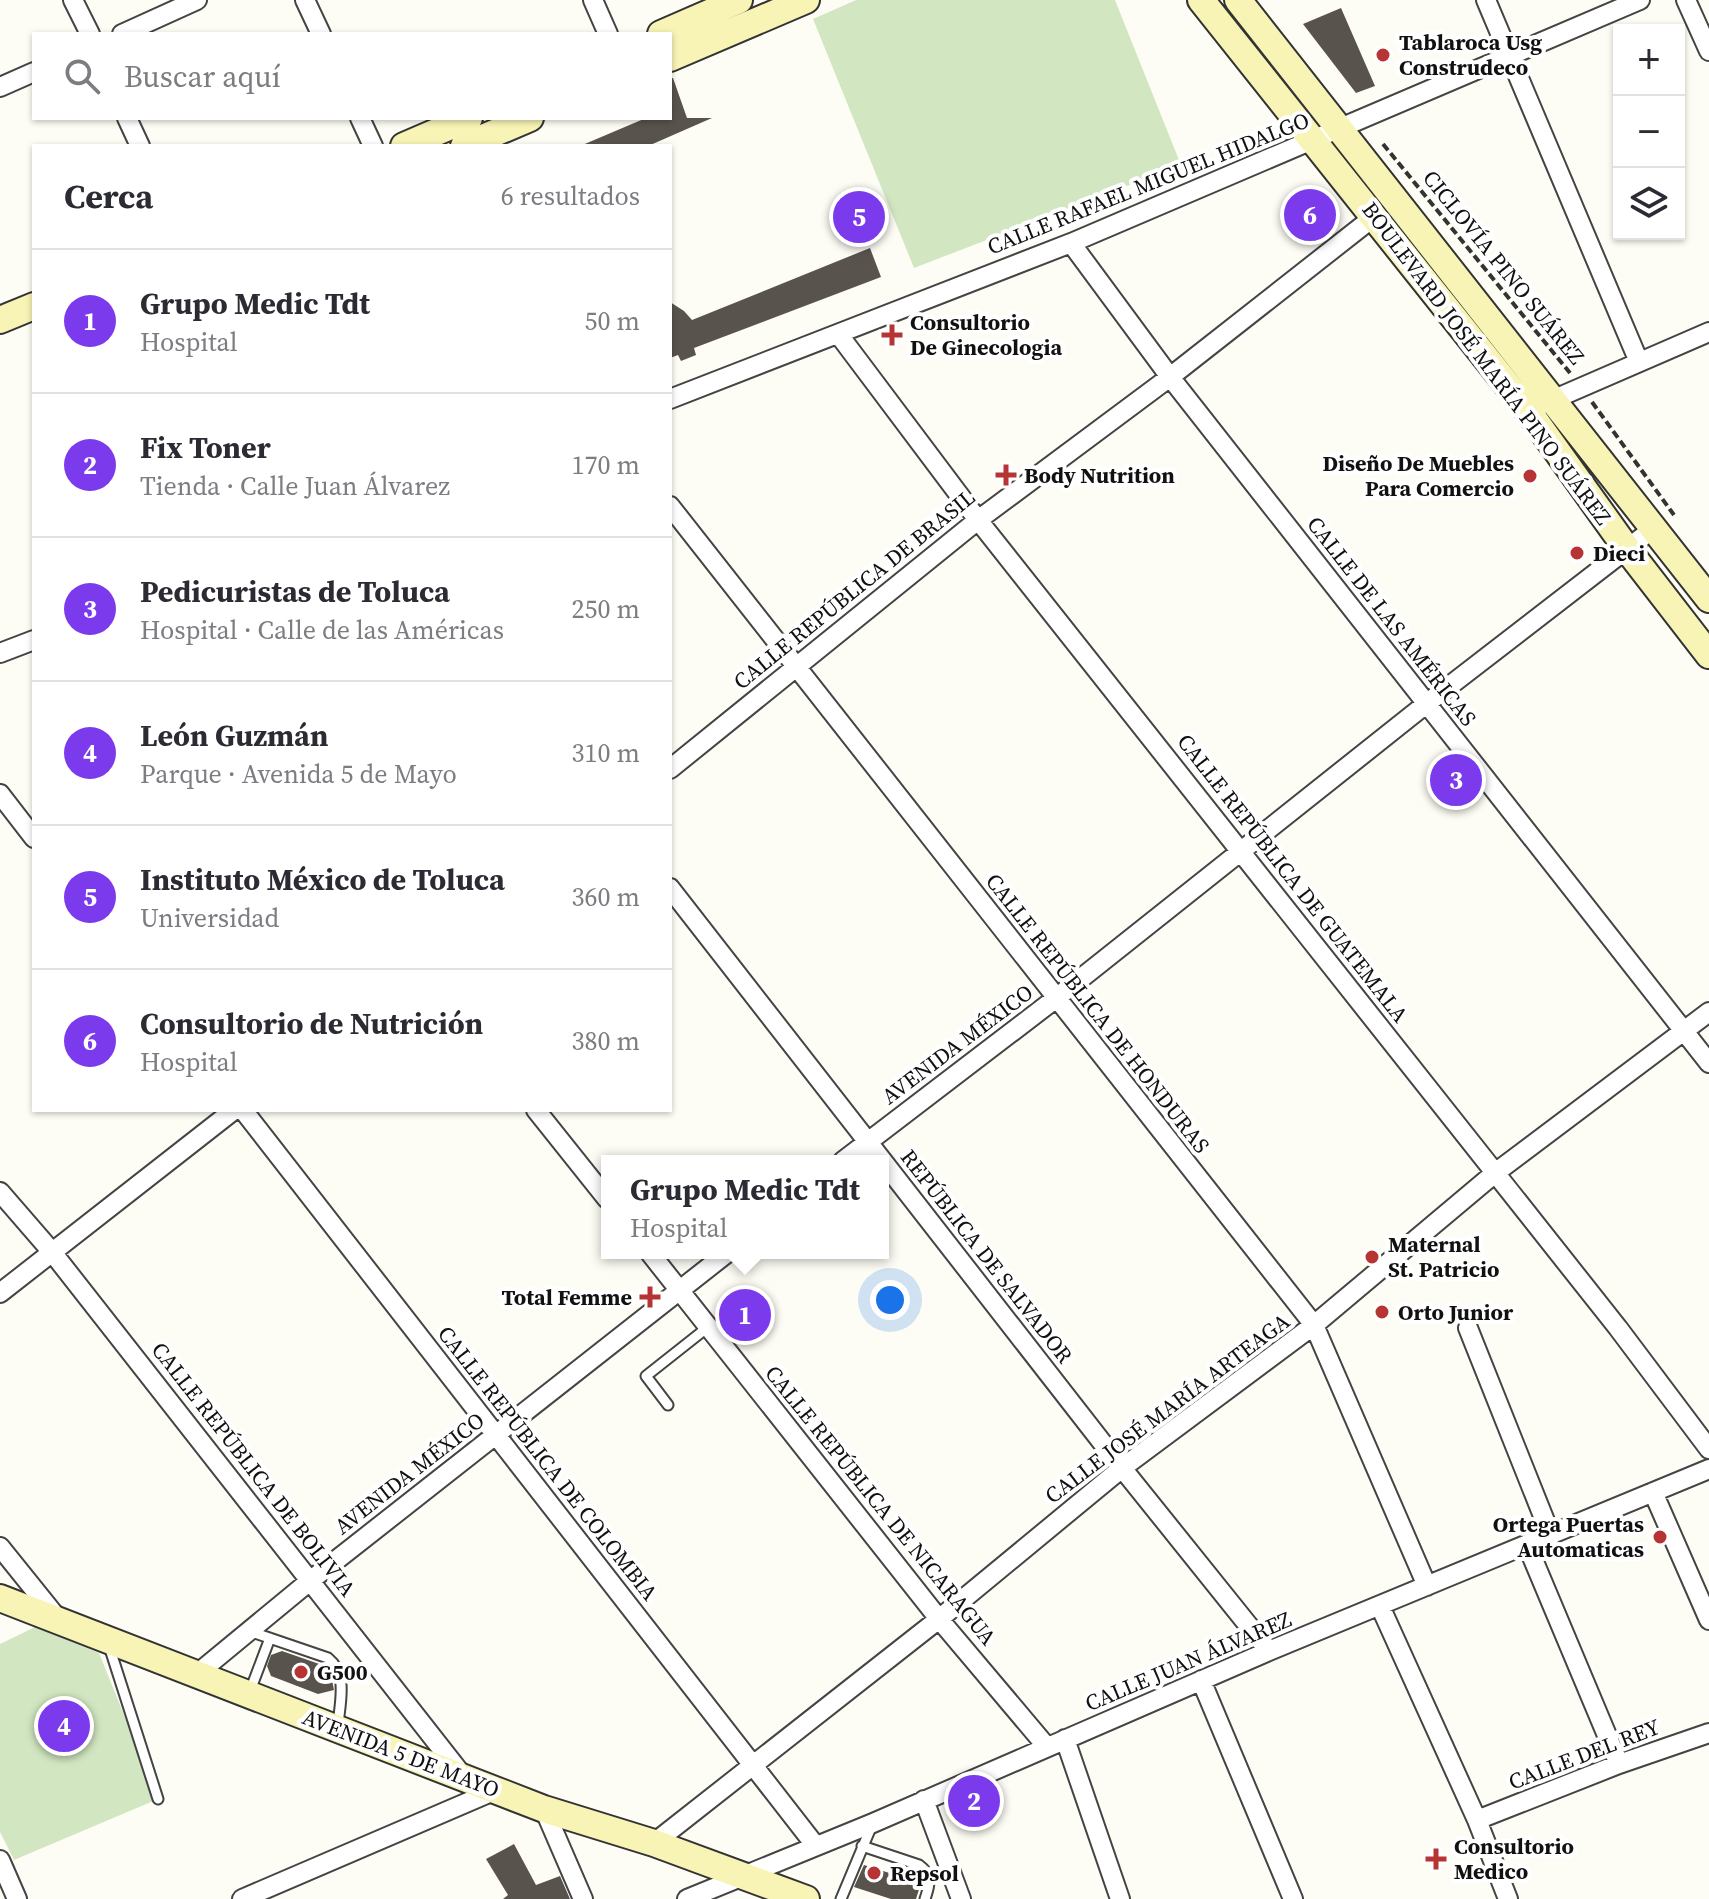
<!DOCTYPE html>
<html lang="es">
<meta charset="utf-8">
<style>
body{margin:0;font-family:"Source Serif 4",serif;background:#f7f7f7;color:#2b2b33}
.controls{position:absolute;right:24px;top:24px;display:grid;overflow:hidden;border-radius:0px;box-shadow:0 2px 6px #0004}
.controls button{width:72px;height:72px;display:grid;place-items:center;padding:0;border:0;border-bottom:2px solid #e1e1e2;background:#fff;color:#2b2b33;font:40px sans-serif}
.you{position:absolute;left:890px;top:1300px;width:28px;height:28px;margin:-20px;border:6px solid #fff;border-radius:50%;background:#1a73e8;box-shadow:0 0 0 12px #1a73e833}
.badge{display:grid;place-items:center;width:52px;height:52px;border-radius:50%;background:#7c3aed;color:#fff;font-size:26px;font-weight:700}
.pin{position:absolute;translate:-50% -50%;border:4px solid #fff;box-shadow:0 2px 8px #0006}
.popup{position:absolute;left:601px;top:1155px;width:288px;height:104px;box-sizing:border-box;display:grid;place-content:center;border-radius:0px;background:#fff;filter:drop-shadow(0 2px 6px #0005);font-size:26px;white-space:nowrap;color:#7c7c81}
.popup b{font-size:30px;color:#2b2b33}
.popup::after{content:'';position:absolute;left:50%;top:100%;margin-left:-16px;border:16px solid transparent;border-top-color:#fff}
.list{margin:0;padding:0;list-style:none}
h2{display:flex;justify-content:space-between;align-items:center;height:104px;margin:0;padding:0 32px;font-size:34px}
h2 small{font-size:26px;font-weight:400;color:#7c7c81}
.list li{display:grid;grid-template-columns:52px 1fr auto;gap:24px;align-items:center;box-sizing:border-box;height:144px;padding:0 32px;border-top:2px solid #e1e1e2}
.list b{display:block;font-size:30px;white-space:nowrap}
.list p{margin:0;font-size:26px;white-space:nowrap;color:#7c7c81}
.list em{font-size:26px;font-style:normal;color:#7c7c81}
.icon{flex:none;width:44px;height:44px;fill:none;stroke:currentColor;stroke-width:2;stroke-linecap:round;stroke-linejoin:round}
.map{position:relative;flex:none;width:1709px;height:1899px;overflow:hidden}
.search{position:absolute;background:#fff;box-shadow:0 2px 6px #0004;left:32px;top:32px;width:640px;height:88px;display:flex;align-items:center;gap:20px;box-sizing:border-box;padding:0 28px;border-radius:0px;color:#7c7c81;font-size:30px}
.panel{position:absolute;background:#fff;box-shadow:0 2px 6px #0004;left:32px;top:144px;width:640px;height:968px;border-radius:0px}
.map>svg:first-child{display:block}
.green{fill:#d2e7c1}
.building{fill:#59534e}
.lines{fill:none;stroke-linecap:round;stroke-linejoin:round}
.service-casing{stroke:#444;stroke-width:13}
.minor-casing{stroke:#444;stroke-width:22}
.secondary-casing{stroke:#333;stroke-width:30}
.path{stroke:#333;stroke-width:4;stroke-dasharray:8 4;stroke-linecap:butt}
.service{stroke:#fff;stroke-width:9}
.minor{stroke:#fff;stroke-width:18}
.secondary{stroke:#f8f4b6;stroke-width:26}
.poi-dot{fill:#b63433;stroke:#fff;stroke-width:3}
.labels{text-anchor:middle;stroke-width:8;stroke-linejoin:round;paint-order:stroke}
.poi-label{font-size:22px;font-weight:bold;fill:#111;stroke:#fff;text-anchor:start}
.street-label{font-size:22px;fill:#111;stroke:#fff}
</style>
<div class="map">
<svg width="1709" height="1899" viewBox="0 0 1709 1899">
<rect width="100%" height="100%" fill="#fefdf5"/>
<path class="green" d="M856,0H1115L1181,165L914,268L813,19Z
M35,1627L99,1653L158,1799L14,1860L0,1832V1644Z"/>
<path class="building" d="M1341,8L1375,86L1356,93L1303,24Z
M670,78H673L687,118H712L648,146H580L646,118H670Z
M870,248L881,277L694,348L696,355L681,361L678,355L670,358V302L684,311L692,320Z
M282,1651L325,1666L331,1675L334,1690L318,1694L271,1676L267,1666L271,1655Z
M514,1844L536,1885L560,1876L570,1899H503L508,1895L486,1859Z
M864,1865L921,1883L916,1899H891L854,1887Z"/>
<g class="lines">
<g class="service-casing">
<path id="service" d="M668,1405L646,1376L708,1327
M249,1631L328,1658C348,1674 340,1702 338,1725
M109,1646L158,1799
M250,1691L270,1638
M862,1846L919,1865C933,1875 930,1884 925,1899
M841,1899L872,1825"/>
</g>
<g class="minor-casing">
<path id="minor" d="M73,0L90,34
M305,0L321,34
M593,0L608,34
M1486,0L1639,362
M1686,0L1709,51
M122,34L197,0
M0,87L34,72
M127,118L140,146
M360,118L373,146
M1071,243L1170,377L1709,1063
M839,335L978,520L1618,1328L1709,1449
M670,399L1071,243L1640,0
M1543,404L1709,332
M670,506L1314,1325L1427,1586
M0,653L34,640
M670,769L978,520L1170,377L1375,216
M0,794L34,838
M670,888L1122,1468L1269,1651
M243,1110L815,1845
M536,1110L607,1199
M843,1161L1055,999L1426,704L1654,528
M0,1192L52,1252L463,1776
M650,1253L939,1619L1047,1747
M0,1293L234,1110
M1468,1328L1551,1536
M1653,1492L1709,1620
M1527,1545L1619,1764
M0,1547L58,1619
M1380,1606L1477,1820L1508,1899
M197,1674L311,1580L727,1253
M1201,1680L1293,1899
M1065,1739L1120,1899
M924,1800L961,1899
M544,1809L583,1899
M1477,1820L1619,1764L1709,1733
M654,1843L939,1619L1122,1468L1314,1325L1495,1173L1709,1012
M0,1860L17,1899
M242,1899L496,1790
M687,1899L873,1823L1269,1651L1709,1469"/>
</g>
<g class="secondary-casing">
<path id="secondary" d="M1201,0L1529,412L1627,549L1709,655
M1238,0L1709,599
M661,34L739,0
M670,58L806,0
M404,146L469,118
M464,146L530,118
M0,320L34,306
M0,1598L544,1809L654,1843L806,1899"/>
</g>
<path class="path" d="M1383,144L1570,373
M1592,402L1674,515"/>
<use href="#service" class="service"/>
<use href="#minor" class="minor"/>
<use href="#secondary" class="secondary"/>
</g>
<g class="poi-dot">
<circle cx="1383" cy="55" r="8"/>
<path d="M888 323h8v8h8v8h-8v8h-8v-8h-8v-8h8z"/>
<path d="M1002 463h8v8h8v8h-8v8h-8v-8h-8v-8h8z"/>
<circle cx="1530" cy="476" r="8"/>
<circle cx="1577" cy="553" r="8"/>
<circle cx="1372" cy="1257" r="8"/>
<path d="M646 1285h8v8h8v8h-8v8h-8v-8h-8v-8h8z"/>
<circle cx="1382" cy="1312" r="8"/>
<circle cx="1660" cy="1537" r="8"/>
<circle cx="301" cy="1672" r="8"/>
<path d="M1432 1847h8v8h8v8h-8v8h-8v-8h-8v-8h8z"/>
<circle cx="874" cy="1873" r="8"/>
</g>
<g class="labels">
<g class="poi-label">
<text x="1399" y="50">Tablaroca Usg<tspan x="1399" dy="25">Construdeco</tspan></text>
<text x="910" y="330">Consultorio<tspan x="910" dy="25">De Ginecologia</tspan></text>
<text x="1514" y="471" text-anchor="end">Diseño De Muebles<tspan x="1514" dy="25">Para Comercio</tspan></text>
<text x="1024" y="483">Body Nutrition</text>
<text x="1593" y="561">Dieci</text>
<text x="1388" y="1252">Maternal<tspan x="1388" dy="25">St. Patricio</tspan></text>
<text x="632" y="1305" text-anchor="end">Total Femme</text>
<text x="1398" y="1320">Orto Junior</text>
<text x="1644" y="1532" text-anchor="end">Ortega Puertas<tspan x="1644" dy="25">Automaticas</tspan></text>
<text x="317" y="1680">G500</text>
<text x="1454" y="1854">Consultorio<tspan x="1454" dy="25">Medico</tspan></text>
<text x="890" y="1881">Repsol</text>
</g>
<g class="street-label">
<text transform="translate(1148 183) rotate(-22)" y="8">CALLE RAFAEL MIGUEL HIDALGO</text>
<text transform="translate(1504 267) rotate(51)" y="8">CICLOVÍA PINO SUÁREZ</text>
<text transform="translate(1487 363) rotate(53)" y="8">BOULEVARD JOSÉ MARÍA PINO SUÁREZ</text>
<text transform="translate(854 589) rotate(-39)" y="8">CALLE REPÚBLICA DE BRASIL</text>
<text transform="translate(1392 621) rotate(52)" y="8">CALLE DE LAS AMÉRICAS</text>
<text transform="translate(1293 878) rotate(52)" y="8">CALLE REPÚBLICA DE GUATEMALA</text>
<text transform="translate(1098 1013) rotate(52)" y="8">CALLE REPÚBLICA DE HONDURAS</text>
<text transform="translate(957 1044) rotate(-37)" y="8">AVENIDA MÉXICO</text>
<text transform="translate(987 1256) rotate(52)" y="8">REPÚBLICA DE SALVADOR</text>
<text transform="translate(1167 1408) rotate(-37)" y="8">CALLE JOSÉ MARÍA ARTEAGA</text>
<text transform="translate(548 1463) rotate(52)" y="8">CALLE REPÚBLICA DE COLOMBIA</text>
<text transform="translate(254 1469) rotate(52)" y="8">CALLE REPÚBLICA DE BOLIVIA</text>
<text transform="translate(409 1473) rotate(-38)" y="8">AVENIDA MÉXICO</text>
<text transform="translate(881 1505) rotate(51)" y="8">CALLE REPÚBLICA DE NICARAGUA</text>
<text transform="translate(1188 1661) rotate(-23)" y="8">CALLE JUAN ÁLVAREZ</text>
<text transform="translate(401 1753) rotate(21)" y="8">AVENIDA 5 DE MAYO</text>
<text transform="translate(1584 1754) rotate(-21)" y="8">CALLE DEL REY</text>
</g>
</g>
</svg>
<div class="controls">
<button>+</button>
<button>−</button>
<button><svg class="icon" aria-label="layers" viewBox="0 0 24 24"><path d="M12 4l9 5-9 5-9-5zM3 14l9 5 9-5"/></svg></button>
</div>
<div class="you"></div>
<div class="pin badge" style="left:745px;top:1315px">1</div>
<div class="popup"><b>Grupo Medic Tdt</b>Hospital</div>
<div class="pin badge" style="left:974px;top:1801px">2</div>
<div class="pin badge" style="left:1456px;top:780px">3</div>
<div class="pin badge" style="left:64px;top:1726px">4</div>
<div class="pin badge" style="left:859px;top:217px">5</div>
<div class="pin badge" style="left:1310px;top:215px">6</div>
<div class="search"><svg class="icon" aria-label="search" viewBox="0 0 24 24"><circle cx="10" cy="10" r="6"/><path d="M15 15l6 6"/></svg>Buscar aquí</div>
<section class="panel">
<h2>Cerca<small>6 resultados</small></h2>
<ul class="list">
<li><span class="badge">1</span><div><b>Grupo Medic Tdt</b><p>Hospital</p></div><em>50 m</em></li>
<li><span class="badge">2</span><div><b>Fix Toner</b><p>Tienda · Calle Juan Álvarez</p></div><em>170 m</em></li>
<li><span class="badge">3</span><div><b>Pedicuristas de Toluca</b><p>Hospital · Calle de las Américas</p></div><em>250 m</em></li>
<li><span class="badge">4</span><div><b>León Guzmán</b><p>Parque · Avenida 5 de Mayo</p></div><em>310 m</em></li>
<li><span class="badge">5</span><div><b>Instituto México de Toluca</b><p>Universidad</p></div><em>360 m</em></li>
<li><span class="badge">6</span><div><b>Consultorio de Nutrición</b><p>Hospital</p></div><em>380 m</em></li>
</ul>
</section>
</div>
